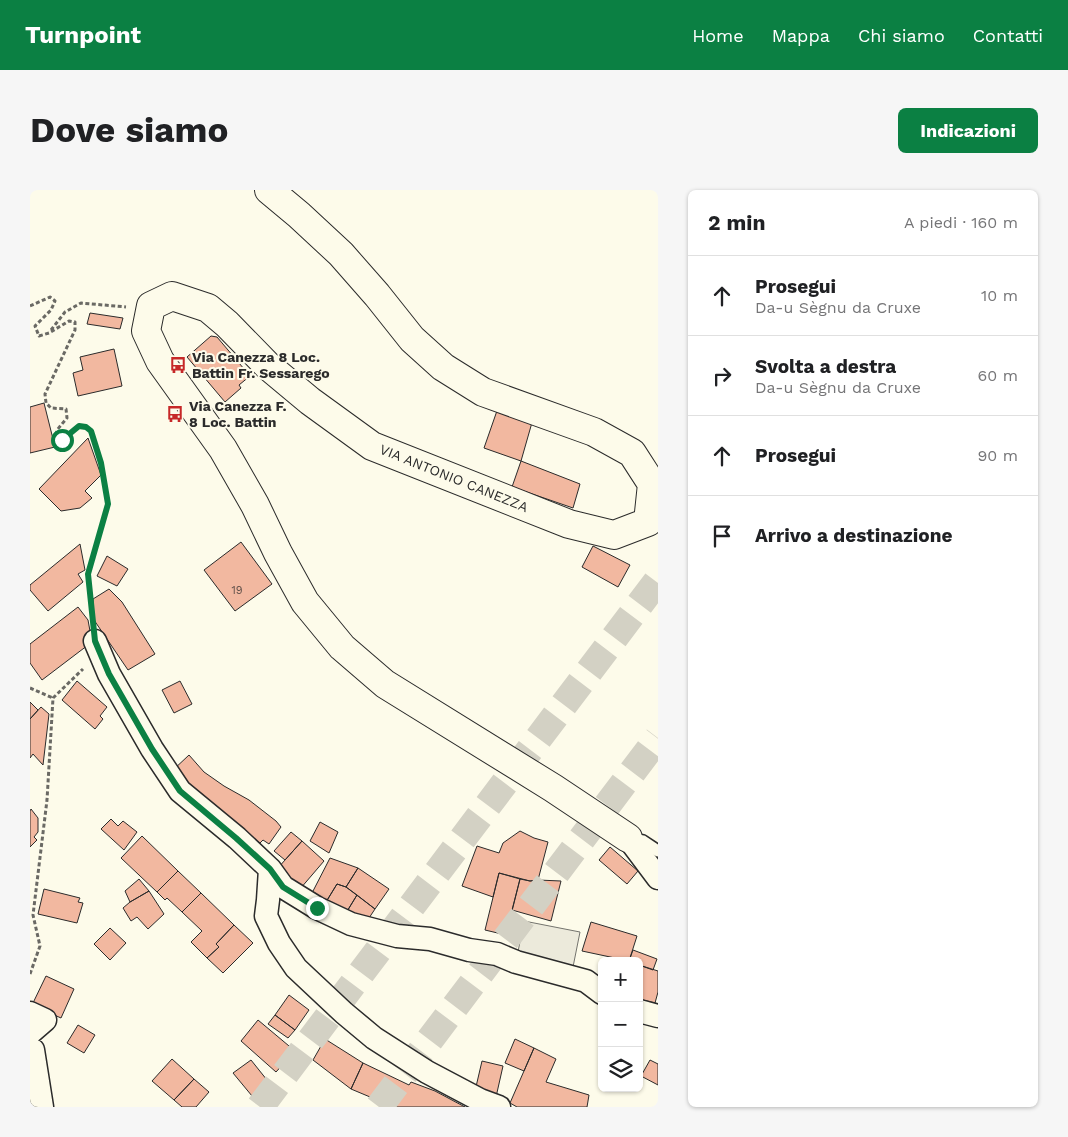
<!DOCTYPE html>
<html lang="it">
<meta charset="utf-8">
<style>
body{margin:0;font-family:"Work Sans",sans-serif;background:#f6f6f6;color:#202124}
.controls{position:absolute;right:15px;bottom:15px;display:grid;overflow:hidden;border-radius:8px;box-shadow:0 1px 4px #0004}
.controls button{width:45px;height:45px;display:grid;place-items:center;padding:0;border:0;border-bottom:1px solid #e0e0e0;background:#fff;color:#202124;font:25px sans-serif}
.stop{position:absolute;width:15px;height:15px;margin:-11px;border:4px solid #0b8043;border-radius:50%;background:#fff}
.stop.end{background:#0b8043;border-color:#fff;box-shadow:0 1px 5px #0008}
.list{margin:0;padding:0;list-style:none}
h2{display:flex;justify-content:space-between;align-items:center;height:65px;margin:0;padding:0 20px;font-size:21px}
h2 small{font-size:16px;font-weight:400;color:#757577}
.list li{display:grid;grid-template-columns:32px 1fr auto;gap:15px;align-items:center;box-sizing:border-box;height:80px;padding:0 20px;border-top:1px solid #e0e0e0}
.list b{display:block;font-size:19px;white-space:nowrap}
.list p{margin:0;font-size:16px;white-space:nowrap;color:#757577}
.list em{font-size:16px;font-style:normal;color:#757577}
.icon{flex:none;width:28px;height:28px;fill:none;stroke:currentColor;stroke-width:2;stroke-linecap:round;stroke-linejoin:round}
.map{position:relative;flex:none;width:628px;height:917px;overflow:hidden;border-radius:8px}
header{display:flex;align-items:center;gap:30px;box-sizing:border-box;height:70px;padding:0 25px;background:#0b8043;color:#fff}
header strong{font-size:24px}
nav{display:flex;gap:28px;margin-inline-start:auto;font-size:18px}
.intro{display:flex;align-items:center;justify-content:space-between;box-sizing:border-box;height:120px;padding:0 30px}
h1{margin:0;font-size:35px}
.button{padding:12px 22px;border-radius:8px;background:#0b8043;color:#fff;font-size:18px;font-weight:700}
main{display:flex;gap:30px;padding:0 30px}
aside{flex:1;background:#fff;border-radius:8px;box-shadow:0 1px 4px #0004}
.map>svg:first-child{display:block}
.parking{fill:#eceadb;stroke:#74746e}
.building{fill:#f2b8a0;stroke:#2b2b2b}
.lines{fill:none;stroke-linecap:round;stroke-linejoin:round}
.highway-tunnel{stroke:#d3d1c4;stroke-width:28;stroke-dasharray:28 14;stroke-linecap:butt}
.lane-casing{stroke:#2b2b2b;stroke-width:14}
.street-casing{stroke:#2b2b2b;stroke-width:25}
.secondary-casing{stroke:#2b2b2b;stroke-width:30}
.path{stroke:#6a6964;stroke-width:3;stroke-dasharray:4 2.5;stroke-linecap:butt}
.lane{stroke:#fdfbea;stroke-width:11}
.street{stroke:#fdfbea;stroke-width:22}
.secondary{stroke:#fdfbea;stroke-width:28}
.route{stroke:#0b8043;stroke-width:6}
.labels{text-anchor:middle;stroke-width:4;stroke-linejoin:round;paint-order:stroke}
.number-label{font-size:11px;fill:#5d4e48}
.poi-label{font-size:14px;font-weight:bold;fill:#2b2b2b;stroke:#fdfbea;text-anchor:start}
.street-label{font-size:14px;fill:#2b2b2b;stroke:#fdfbea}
</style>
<header>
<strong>Turnpoint</strong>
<nav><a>Home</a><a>Mappa</a><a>Chi siamo</a><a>Contatti</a></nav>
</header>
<div class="intro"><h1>Dove siamo</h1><a class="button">Indicazioni</a></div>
<main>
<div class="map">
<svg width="628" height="917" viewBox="0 0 628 917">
<rect width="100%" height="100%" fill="#fdfbea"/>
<path class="parking" d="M494,731L550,742L540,792L486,772Z"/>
<path class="building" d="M60,123L93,128L90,139L57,134Z
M181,146L187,147L220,186L209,195L211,198L195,212L157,167Z
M84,159L92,196L48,206L43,183L53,180L50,167Z
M14,213L25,257L0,263V217Z
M469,215L503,229L491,271L454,258Z
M58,248L71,285L55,301L62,308L50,318L31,321L9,299Z
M491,271L550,294L543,318L482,297Z
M211,352L242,394L205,421L174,380Z
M50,354L55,380L48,384L53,392L18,421L0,400V395Z
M563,356L600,375L588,397L552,377Z
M77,366L98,379L87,396L67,386Z
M79,399L92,412L125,464L98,480L64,430L63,409Z
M48,417L58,430L62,452L12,490L0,473V454Z
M47,491L77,517L70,526L73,529L65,539L32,510Z
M150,491L162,514L144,523L132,500Z
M0,512L8,520L0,529Z
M11,517L19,524L13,575L3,564L0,568V529Z
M159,565L174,582L194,596L219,610L246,631L251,637L239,654L233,650L230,653L198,633L142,581Z
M1,619L8,628V642L4,647L7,650L0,657V621Z
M81,629L88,636L93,631L107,642L94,660L71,639Z
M290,632L308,642L299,663L280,651Z
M490,641L504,648L518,652L508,690L500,691L469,683L463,707L432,696L447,656L469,663L473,653Z
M261,642L272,651L255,670L244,661Z
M112,646L148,681L127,702L91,668Z
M272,651L294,671L270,699L247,679Z
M580,657L608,681L597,694L569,670Z
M300,668L328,678L316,697L307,694L296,712L282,703Z
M328,678L359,699L345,719L316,697Z
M148,681L171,703L152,722L137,708L135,710L127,702Z
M469,683L490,689L476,745L455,740Z
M109,689L119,701L100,712L95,701Z
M490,689L500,691L508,690L531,691L521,731L482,720Z
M307,694L316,697L327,705L316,723L296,712Z
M14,699L50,708L48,712L53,713L47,733L8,724Z
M119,701L134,724L118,739L107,727L101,731L93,718L100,712Z
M171,703L204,735L186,754L189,757L177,768L161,752L172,741L152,722Z
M327,705L345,719L335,734L316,723Z
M561,732L607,746L599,771L552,761Z
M204,735L223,753L193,783L177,768L189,757L186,754Z
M80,738L96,753L80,770L64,754Z
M603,760L627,769L623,780L609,775V771H599Z
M609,775L628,781V802L625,813L609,809Z
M16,786L44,799L31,828L2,815Z
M259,805L279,820L265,840L245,825Z
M245,825L265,840L258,848L238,834Z
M228,830L265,861L246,882L211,851Z
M48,835L65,845L54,863L37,853Z
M295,849L333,873L321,899L283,870Z
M485,849L504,858L494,881L475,873Z
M504,858L526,869L516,892L559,905L557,917H487L480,913Z
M142,869L164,889L144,910L122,891Z
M221,870L245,900L227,912L203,883Z
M620,870L628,874V895L611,886Z
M452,871L473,876L466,907L445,901Z
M333,873L379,895L381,892L405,901L435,917H350L352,912L321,899Z
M164,889L179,902L166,917H152L144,910Z"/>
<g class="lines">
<path class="highway-tunnel" d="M230,917L628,390
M349,917L628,548"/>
<g class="lane-casing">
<path id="lane" d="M602,649L613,651L628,661"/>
</g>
<g class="street-casing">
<path id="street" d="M65,451L79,484L122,559L150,601L207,648L240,679L253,697L287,718L321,734L367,746L400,749L439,760L467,764L486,772L556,791L572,803
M598,648L628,688
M240,679L238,710L236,726L249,753L266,778L314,823L344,848L397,882L450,910L469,917
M609,821L628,826
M0,823L15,830L0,843
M0,858L3,860L12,917"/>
</g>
<g class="secondary-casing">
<path id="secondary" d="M239,0L269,25L311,64L347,105L382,149L413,177L453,202L564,242L602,263L622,294L618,332L584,345L539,334L342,256L280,211L238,176L197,134L178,118L142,106L121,116L116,141L130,171L193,259L225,315L248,363L275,412L312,457L355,494L523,598L598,648"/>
</g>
<path class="path" d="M0,116L20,107L25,111L21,120L5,136L9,146L19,143L39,131L45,132V140L15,204L16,213L21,218L36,219L37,228L27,240L26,246L29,249L32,250L49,236L56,237L61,241L71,273L78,314L58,384L63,428
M21,140L35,122L51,113L96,117
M0,498L23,508
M0,784L10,756L3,725L17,610L23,508L53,479"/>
<use href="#lane" class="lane"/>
<use href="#street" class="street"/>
<use href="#secondary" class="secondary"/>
</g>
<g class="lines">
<path class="route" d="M32,250L49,236L56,237L61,241L71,273L78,314L58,384L65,451L79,484L122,559L150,601L206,648L240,679L253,697L287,718"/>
</g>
<defs>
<g id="bus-bare" transform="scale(1.35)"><path d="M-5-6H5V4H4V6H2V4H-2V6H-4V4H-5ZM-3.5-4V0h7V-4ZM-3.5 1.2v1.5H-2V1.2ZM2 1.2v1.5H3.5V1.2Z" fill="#c62828" stroke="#fdfbea" stroke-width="2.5" paint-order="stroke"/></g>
</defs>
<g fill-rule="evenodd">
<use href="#bus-bare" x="148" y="175"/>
<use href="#bus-bare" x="145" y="224"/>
</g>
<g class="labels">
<g class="number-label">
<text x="207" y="404">19</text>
</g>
<g class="poi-label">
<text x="162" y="172">Via Canezza 8 Loc.<tspan x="162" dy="16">Battin Fr. Sessarego</tspan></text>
<text x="159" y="221">Via Canezza F.<tspan x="159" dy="16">8 Loc. Battin</tspan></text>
</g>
<g class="street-label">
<text transform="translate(424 288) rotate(22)" y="5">VIA ANTONIO CANEZZA</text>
</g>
</g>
</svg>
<div class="controls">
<button>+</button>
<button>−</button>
<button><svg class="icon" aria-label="layers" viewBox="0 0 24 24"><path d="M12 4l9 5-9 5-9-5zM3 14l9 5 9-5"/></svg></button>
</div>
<div class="stop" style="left:32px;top:250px"></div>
<div class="stop end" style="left:287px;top:718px"></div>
</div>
<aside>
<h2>2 min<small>A piedi · 160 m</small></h2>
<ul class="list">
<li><svg class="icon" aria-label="ahead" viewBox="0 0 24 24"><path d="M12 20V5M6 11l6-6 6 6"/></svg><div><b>Prosegui</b><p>Da-u Sègnu da Cruxe</p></div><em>10 m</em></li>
<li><svg class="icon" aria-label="right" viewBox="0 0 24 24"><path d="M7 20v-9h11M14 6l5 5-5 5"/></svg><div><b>Svolta a destra</b><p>Da-u Sègnu da Cruxe</p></div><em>60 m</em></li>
<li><svg class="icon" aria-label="ahead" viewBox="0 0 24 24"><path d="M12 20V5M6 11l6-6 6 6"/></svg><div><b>Prosegui</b></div><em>90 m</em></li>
<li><svg class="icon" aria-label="arrive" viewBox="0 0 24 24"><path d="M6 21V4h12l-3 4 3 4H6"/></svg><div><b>Arrivo a destinazione</b></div></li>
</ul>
</aside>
</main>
